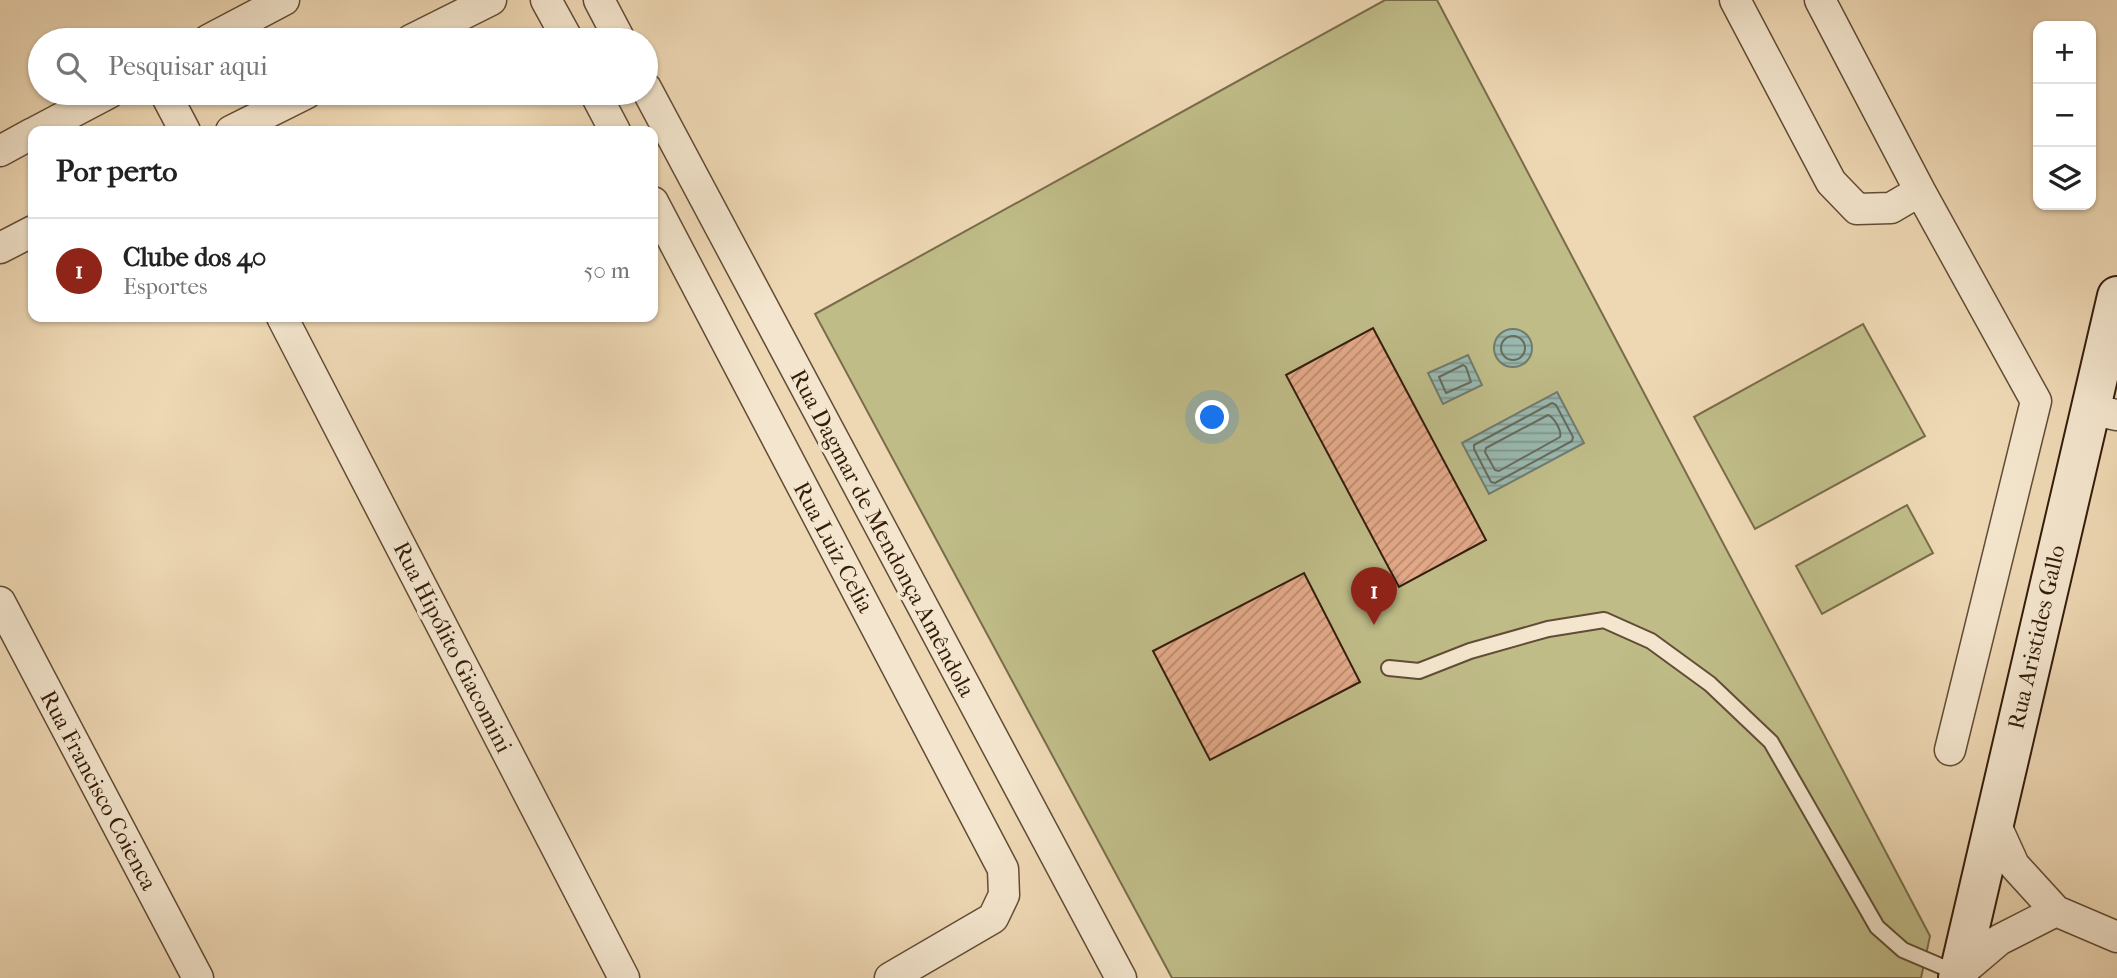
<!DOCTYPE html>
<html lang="pt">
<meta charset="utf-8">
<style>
body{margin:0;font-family:"IM FELL French Canon",serif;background:#f6f6f6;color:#222}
.controls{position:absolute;right:21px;top:21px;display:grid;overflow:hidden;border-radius:14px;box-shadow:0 2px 5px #0004}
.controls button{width:63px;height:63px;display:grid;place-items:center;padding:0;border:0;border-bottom:2px solid #e0e0e0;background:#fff;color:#222;font:35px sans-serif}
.you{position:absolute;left:1213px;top:418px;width:24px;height:24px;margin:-18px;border:5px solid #fff;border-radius:50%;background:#1a73e8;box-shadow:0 0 0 10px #1a73e833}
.badge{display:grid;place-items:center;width:46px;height:46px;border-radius:50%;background:#8f2418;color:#fff;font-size:23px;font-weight:700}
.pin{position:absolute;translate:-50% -58px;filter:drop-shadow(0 2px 4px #0008)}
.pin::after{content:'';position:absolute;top:37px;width:24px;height:21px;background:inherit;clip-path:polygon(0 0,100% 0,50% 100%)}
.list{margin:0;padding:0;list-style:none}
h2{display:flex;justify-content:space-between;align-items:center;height:91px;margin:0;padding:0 28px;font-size:30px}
h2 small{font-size:23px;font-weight:400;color:#767676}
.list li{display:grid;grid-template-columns:46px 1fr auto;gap:21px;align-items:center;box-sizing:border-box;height:105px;padding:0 28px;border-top:2px solid #e0e0e0}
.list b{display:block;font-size:26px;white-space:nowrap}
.list p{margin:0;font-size:23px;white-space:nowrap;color:#767676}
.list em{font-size:23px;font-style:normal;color:#767676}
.icon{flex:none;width:38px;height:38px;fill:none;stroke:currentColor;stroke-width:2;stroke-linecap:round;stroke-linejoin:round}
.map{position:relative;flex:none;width:2117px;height:978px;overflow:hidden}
.search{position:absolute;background:#fff;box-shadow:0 2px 5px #0004;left:28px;top:28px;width:630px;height:77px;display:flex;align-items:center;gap:18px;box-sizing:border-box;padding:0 24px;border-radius:38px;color:#767676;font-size:26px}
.panel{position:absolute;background:#fff;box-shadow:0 2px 5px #0004;left:28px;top:126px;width:630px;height:196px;border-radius:14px}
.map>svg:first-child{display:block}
.garden{fill:#bfbc88;stroke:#7a6c4a;stroke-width:2}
.water{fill:url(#water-rules);stroke:#717b6e;stroke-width:2}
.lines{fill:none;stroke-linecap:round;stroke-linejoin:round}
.shore{stroke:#666b5e;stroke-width:2}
.building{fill:url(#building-hatch);stroke:#341d0c;stroke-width:2}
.lane-casing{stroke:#624c36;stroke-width:18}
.street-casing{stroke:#624c36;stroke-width:33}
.secondary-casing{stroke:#341d0c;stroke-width:42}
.lane{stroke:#f4e6ce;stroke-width:14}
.street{stroke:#f4e6ce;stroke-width:30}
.secondary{stroke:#f4e6ce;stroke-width:38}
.labels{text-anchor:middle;stroke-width:7;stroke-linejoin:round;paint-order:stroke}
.street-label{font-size:23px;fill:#341d0c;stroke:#f4e6ce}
</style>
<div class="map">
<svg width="2117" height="978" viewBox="0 0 2117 978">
<defs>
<pattern id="water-rules" width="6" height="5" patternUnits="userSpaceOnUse" patternTransform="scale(1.75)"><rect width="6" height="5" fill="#99b9b0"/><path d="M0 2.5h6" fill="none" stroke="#7e968e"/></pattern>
<pattern id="building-hatch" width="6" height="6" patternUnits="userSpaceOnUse" patternTransform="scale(1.75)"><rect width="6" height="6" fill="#e4aa8a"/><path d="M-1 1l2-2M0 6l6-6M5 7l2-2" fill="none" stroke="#ba8a6f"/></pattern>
</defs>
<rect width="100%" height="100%" fill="#eed8b4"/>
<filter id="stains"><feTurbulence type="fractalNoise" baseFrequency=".00286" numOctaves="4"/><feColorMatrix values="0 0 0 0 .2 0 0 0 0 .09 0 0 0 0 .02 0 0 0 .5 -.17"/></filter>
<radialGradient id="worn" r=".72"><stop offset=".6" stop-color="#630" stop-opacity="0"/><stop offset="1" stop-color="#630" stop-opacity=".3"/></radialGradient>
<path class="garden" d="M1385,0H1437L1930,936L1921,978H1172L815,314Z
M1863,324L1925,436L1755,529L1694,417Z
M1907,505L1933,553L1822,614L1796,566Z"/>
<path class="water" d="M1494 348a19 19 0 1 1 38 0a19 19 0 1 1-38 0Z
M1468,355L1482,385L1443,404L1428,373Z
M1557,392L1584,443L1489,494L1462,443Z"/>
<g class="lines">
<path class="shore" d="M1501 348a12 12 0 1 1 24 0a12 12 0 1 1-24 0Z
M1463,365L1466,367L1471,382L1446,393L1439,377Z
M1552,403L1556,405L1573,437L1572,441L1495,483L1491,482L1474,449V445Z
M1548,415C1554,417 1562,431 1560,437L1499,471L1495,470L1485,452L1486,448Z"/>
</g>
<path class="building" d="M1373,328L1486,540L1399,587L1286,375Z
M1304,573L1360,682L1210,760L1153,651Z"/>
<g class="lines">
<g class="lane-casing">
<path id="lane" d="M1389,668L1419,671L1470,651L1548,629L1604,620L1651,641L1710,684L1771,742L1877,927L1903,950L1957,973"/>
</g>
<g class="street-casing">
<path id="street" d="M546,0L568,40
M599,0L620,40
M1735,0L1831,182L1857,209L1891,208L1920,191
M1820,0L1920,191L2036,401L1950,750
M208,40L284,0
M411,40L491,0
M646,88L1121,978
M165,93L185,131
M595,93L615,131
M37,131L109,93
M231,131L307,93
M0,151L33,133
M653,202L1003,869L1004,895L993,918L890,978
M0,248L33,231
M282,317L624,978
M2089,409L2117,415
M0,602L198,978
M1994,821L2014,865L2056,911L2117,937
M1959,974L1999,940L2056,911"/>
</g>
<g class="secondary-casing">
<path id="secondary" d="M1958,978L2117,296"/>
</g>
<use href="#lane" class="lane"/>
<use href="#street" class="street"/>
<use href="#secondary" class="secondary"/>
</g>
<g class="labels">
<g class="street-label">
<text transform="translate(883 533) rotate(62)" y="8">Rua Dagmar de Mendonça Amêndola</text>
<text transform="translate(834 547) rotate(62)" y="8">Rua Luiz Celia</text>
<text transform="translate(2036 637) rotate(-77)" y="8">Rua Aristides Gallo</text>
<text transform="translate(453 647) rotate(63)" y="8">Rua Hipólito Giacomini</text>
<text transform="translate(99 790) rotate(62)" y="8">Rua Francisco Coienca</text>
</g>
</g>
<rect width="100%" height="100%" filter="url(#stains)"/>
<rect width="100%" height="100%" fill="url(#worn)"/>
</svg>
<div class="controls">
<button>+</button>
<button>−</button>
<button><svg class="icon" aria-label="layers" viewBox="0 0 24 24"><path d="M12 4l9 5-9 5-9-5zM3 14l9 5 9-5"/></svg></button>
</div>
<div class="you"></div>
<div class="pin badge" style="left:1374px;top:625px">1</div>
<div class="search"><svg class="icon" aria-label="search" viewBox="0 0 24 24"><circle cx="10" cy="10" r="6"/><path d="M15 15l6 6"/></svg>Pesquisar aqui</div>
<section class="panel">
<h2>Por perto<small></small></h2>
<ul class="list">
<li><span class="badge">1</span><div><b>Clube dos 40</b><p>Esportes</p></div><em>50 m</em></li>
</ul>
</section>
</div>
